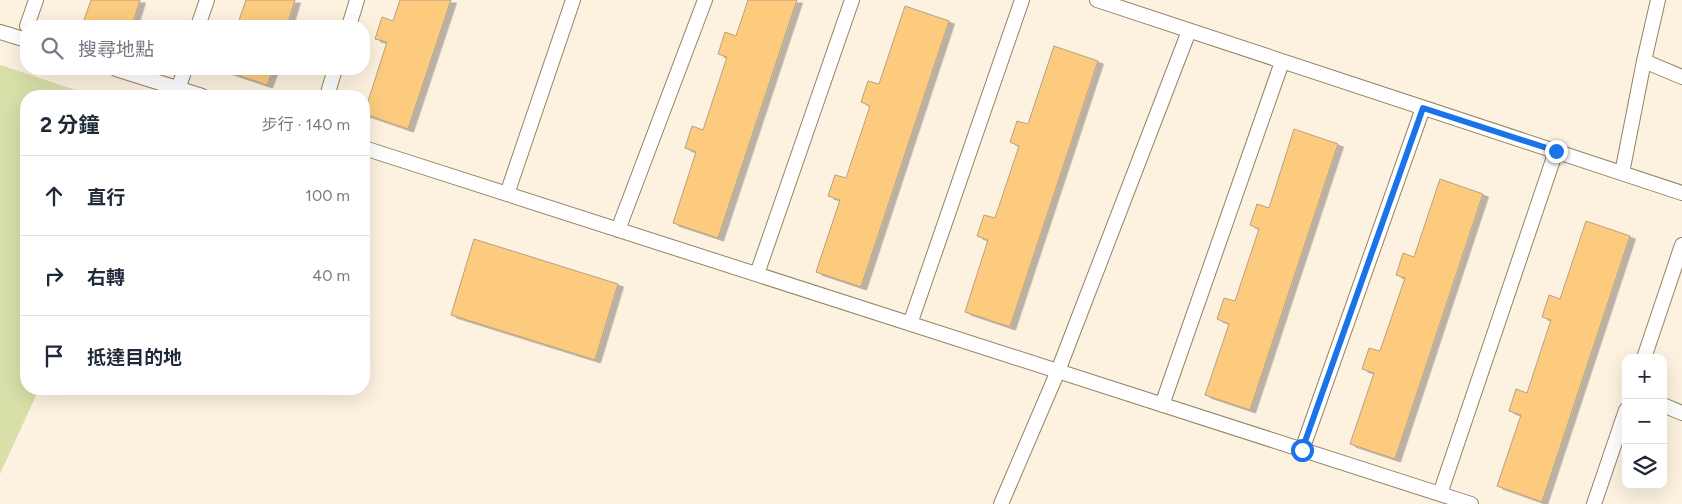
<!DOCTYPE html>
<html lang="zh-TW">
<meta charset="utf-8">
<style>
body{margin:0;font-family:Figtree,"Noto Sans TC",sans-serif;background:#f6f6f7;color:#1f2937}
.controls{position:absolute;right:15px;bottom:15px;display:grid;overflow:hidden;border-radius:10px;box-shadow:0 5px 20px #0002}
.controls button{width:45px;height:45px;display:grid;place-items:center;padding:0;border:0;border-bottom:1px solid #e0e1e3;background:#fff;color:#1f2937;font:25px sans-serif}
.stop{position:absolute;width:15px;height:15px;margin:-11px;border:4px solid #1a73e8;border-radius:50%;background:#fff}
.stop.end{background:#1a73e8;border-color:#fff;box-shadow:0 1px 5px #0008}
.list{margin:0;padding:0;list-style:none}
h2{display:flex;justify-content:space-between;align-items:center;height:65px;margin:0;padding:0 20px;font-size:21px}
h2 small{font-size:16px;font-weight:400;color:#747a83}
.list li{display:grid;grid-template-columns:32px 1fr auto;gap:15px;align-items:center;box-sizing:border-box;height:80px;padding:0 20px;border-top:1px solid #e0e1e3}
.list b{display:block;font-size:19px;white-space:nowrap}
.list em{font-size:16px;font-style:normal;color:#747a83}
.icon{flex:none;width:28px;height:28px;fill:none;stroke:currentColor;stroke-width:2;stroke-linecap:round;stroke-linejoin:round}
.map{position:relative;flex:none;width:1682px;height:504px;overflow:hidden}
.search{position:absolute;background:#fff;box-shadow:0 5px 20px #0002;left:20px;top:20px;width:350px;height:55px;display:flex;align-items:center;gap:12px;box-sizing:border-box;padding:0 18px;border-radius:20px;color:#747a83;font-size:19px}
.panel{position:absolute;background:#fff;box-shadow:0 5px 20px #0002;left:20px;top:90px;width:350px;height:305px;border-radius:20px}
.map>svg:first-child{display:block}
.green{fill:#d9dfa9}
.building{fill:#fccb7e;stroke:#b4a186;filter:url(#shadow)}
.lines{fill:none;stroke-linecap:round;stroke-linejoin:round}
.service-casing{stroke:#948268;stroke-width:16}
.service{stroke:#fff;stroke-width:14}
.route{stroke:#1a73e8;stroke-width:6}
</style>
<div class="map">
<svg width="1682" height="504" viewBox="0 0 1682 504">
<defs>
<filter id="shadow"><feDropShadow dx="5.5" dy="3" stdDeviation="0" flood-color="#0004"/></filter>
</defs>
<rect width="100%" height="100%" fill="#fdf1e0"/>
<path class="green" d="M0,65L94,96H26V389H39L0,474Z"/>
<path class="building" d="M91,0H140L132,26H92L83,23Z
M246,0H295L287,26H237Z
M400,0H451L408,129L364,114L387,42L375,39L382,17L393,21Z
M748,0H797L718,238L673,223L696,152L685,148L692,126L703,130L727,57L718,54L725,32L736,36Z
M905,6L949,21L861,287L816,272L840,200L828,196L835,175L846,178L870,106L861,102L868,81L879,84Z
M1054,46L1098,61L1010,327L965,312L988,240L977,236L984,215L995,218L1019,146L1010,142L1017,121L1028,124Z
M223,69H273L267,85L222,70Z
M1294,129L1338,144L1250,410L1205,395L1229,324L1217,319L1224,298L1235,301L1259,229L1250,225L1257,204L1269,208Z
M1440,179L1483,194L1395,459L1350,444L1374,373L1362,369L1369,348L1380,351L1405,278L1396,275L1403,253L1414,257Z
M1586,221L1630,236L1542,502L1497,486L1521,415L1509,411L1516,389L1527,393L1551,320L1542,317L1549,295L1560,299Z
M474,239L618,284L595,360L451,315Z"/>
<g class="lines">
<g class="service-casing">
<path id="service" d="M1097,0L1682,193
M27,26L36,0
M198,26L207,0
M349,26L357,0
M0,32L26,40
M1644,61L1682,77
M116,69L202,96
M178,89L185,69
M327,96L335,69
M364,148L1471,504
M1622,173L1644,61L1658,0
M507,194L573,0
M618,230L705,0
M757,274L852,0
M910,324L1022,0
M1644,358L1682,245
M1162,405L1282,62
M1663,405L1682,413
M1302,450L1423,108
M1440,494L1556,151
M1001,504L1058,371L1189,31
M1594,504L1626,410"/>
</g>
<use href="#service" class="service"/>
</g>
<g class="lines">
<path class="route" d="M1302,450L1423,108L1556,151"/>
</g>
</svg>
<div class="controls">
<button>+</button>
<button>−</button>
<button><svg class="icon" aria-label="layers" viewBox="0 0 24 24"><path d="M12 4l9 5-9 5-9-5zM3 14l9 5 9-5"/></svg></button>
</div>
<div class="stop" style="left:1302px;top:450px"></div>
<div class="stop end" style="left:1556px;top:151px"></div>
<div class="search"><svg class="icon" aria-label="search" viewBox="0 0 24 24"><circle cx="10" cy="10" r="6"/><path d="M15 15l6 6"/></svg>搜尋地點</div>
<section class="panel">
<h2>2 分鐘<small>步行 · 140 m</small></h2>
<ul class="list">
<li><svg class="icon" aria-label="ahead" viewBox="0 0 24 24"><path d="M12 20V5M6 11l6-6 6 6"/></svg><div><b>直行</b></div><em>100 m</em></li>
<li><svg class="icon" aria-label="right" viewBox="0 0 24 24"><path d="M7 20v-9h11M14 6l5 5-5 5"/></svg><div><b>右轉</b></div><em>40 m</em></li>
<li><svg class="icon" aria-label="arrive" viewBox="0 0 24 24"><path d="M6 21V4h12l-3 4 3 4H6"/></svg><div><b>抵達目的地</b></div></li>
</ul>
</section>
</div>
